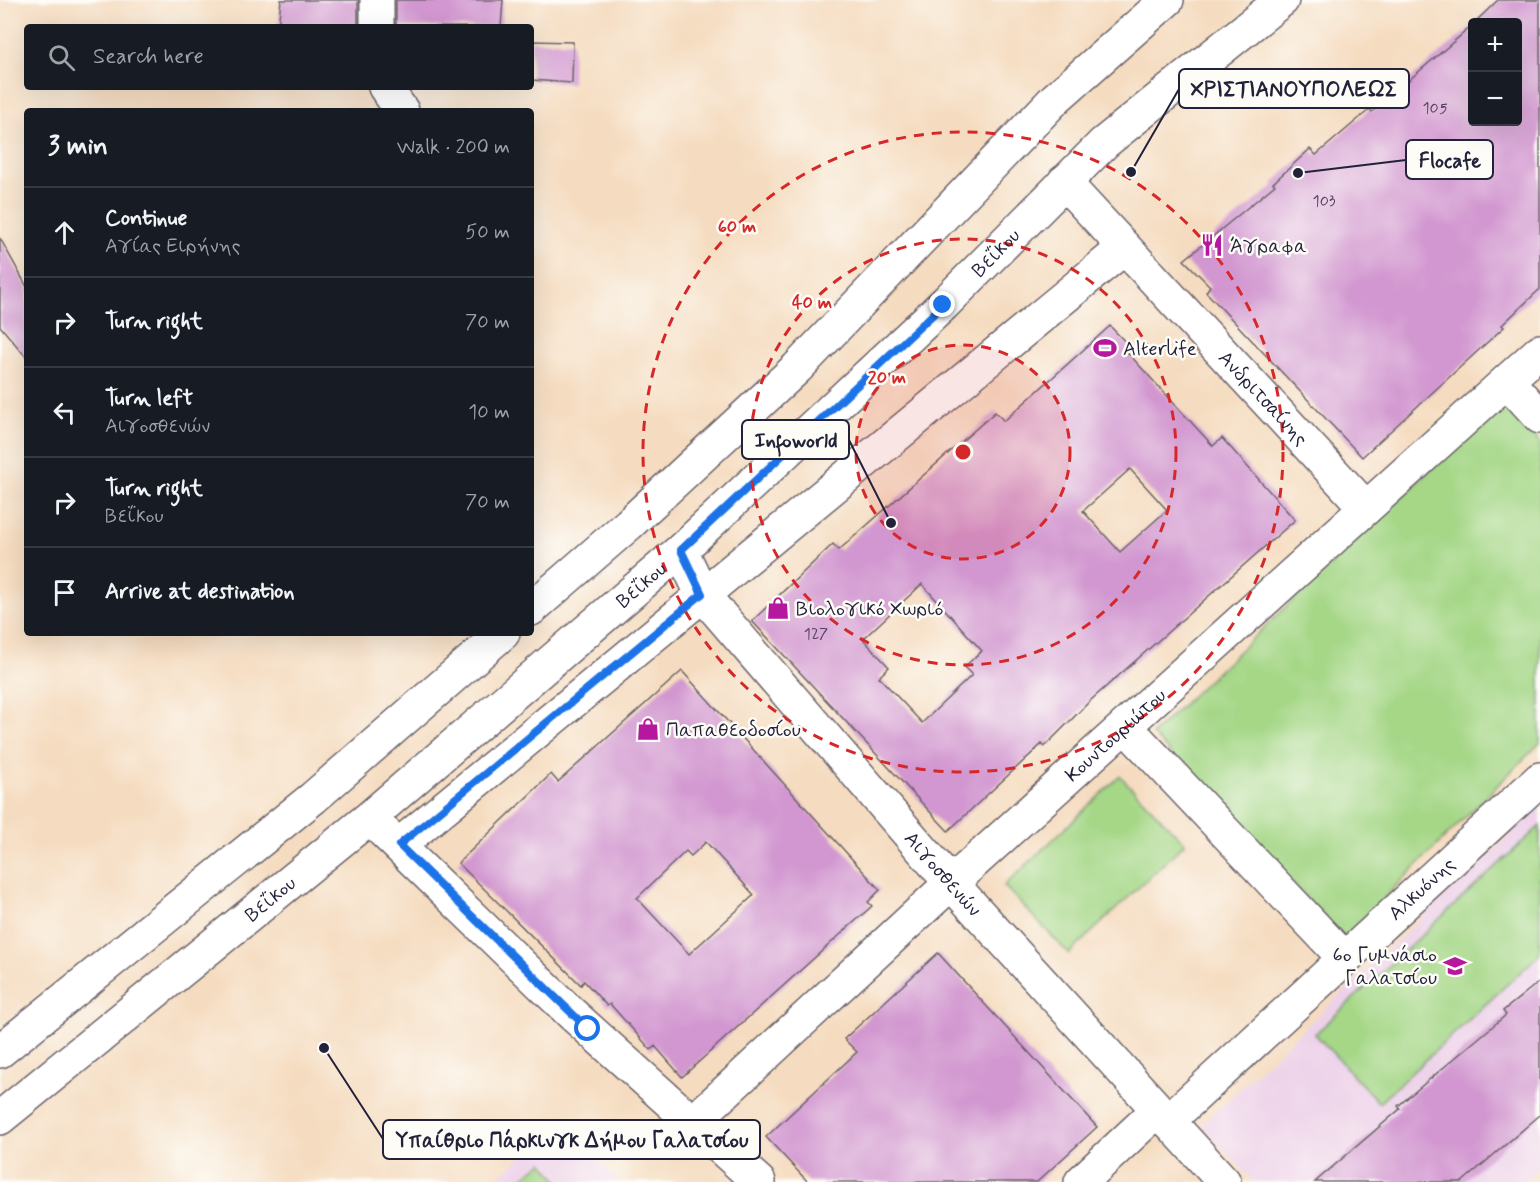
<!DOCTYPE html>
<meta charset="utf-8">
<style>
body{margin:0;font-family:Mynerve,sans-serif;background:#20242c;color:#f1f3f6}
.controls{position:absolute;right:18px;top:18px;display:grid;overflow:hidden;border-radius:6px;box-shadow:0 6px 24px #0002}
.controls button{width:54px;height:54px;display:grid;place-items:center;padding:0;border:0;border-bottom:2px solid #363941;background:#171b24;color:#f1f3f6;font:30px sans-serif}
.stop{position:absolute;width:18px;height:18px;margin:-14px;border:4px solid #1a73e8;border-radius:50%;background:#fff}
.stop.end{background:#1a73e8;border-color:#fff;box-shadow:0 2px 6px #0008}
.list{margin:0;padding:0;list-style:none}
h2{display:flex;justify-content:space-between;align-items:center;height:78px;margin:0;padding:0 24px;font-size:26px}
h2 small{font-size:20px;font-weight:400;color:#9ea1a6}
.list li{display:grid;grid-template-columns:39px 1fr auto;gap:18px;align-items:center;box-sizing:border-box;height:90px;padding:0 24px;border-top:2px solid #363941}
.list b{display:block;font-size:22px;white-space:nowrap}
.list p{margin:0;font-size:20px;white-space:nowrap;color:#9ea1a6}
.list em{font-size:20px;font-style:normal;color:#9ea1a6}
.icon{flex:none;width:33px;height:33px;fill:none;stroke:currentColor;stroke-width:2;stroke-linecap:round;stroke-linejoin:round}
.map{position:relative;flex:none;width:1540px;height:1182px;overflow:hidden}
.search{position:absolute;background:#171b24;box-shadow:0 6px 24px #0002;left:24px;top:24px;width:510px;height:66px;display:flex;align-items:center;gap:15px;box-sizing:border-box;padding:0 21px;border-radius:6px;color:#9ea1a6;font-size:22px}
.panel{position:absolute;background:#171b24;box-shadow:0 6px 24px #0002;left:24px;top:108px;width:510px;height:528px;border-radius:6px}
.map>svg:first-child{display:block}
.built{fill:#edd1e9}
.green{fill:#a5d787;stroke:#647c61;stroke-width:1.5}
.building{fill:#d297d0;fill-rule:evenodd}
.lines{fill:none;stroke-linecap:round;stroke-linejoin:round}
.street-casing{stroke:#6c636a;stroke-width:36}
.primary-casing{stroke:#6c636a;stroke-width:36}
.street{stroke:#fff;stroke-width:33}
.primary{stroke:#fff;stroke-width:33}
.route{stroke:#1a73e8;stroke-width:8}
.ring{fill:none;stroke:#d62828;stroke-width:3;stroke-dasharray:10 8}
.labels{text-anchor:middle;stroke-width:5;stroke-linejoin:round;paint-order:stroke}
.number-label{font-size:16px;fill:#4e3f60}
.poi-label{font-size:20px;fill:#22223b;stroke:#fdfcf7;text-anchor:start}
.street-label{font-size:20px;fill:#22223b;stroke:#fdfcf7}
.centre{fill:#d62828;stroke:#fdfcf7;stroke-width:3}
.ring-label{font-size:18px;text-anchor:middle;font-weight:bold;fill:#d62828;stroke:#fdfcf7;stroke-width:5;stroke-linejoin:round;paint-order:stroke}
.leader{fill:none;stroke:#22223b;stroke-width:2}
.callout-dot{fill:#22223b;stroke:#fdfcf7;stroke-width:2}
.callout{fill:#fdfcf7;stroke:#22223b;stroke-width:2}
.callout-label{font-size:21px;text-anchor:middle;font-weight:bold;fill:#22223b}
</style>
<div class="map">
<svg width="1540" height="1182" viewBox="0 0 1540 1182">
<rect width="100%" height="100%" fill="#fdfcf7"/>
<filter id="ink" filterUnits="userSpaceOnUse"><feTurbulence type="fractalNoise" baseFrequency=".0167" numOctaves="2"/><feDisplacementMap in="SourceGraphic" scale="12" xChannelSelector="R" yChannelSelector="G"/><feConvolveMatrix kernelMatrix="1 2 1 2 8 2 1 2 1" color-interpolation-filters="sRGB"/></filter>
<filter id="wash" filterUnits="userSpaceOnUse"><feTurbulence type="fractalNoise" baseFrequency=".008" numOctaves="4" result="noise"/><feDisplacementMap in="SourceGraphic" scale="24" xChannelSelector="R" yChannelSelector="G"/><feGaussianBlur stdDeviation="1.35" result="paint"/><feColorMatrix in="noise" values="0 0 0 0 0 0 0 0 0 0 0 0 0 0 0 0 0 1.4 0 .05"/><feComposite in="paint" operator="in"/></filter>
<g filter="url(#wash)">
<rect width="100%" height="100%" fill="#f5dcc0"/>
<path class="built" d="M1540,807V1167L1524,1182H1254L1201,1125Z
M561,1124L619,1182H492Z"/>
<path class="green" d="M1503,401L1540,442V743L1344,938L1152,734Z
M1120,776L1185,843L1069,954L1004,886Z
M1540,826V954L1379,1103L1315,1034Z
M543,1162L559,1182H517Z"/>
<g id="blocks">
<path class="building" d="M281,0H358V27H278Z
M396,0H503L501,27H396Z
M1498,0H1540V289L1502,325L1504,327L1362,457L1206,292L1210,286L1184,260L1275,185L1273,183L1310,149L1316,155L1370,109L1372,112L1473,25V122H1518V22H1475Z
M531,41L573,42L572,83L531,80Z
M0,238L27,287V358L0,326Z
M1110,326L1131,348L1127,352L1213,446L1222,438L1295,520L1091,700L1044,747L1042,744L948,831L752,621L833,544L839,550L995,412L1004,421ZM1130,469L1167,510L1120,552L1083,511ZM922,584L982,651L964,667L972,675L922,723L879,677L889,667L863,639Z
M682,671L880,890L868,902L872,906L682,1077L655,1046L651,1050L610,1004L607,1006L584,981L581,985L458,863L551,774L558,782ZM706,842L754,895L689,954L637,898L686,851L691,856Z
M938,953L1097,1127L1037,1182H808L766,1137L857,1052L844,1039Z
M1540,981V1115L1462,1182H1315L1400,1109L1398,1106L1506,1015L1503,1011Z"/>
</g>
</g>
<g filter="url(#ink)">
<use href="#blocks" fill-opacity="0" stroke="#6c636a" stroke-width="1.5"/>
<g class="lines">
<g class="street-casing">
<g id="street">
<path d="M377,27V0"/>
<path d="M385,87L402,111"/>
<path id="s1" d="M1064,182L1366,508"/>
<path d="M1507,381L1540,417"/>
<path id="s2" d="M681,550L702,594L951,883L1224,1182"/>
<path d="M1125,726L1345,959"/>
<path d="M383,831L572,1014L759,1182"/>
<path d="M399,845L1124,248"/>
<path id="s3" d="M1168,1121L1540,779"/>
<path id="s4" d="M693,1122L951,883L1540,351"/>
<path d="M1081,1182L1158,1110"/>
</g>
</g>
<g class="primary-casing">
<g id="primary">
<path d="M531,609L629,524L797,368L1056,98L1167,0"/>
<path d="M0,1051L313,798L503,633"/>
<path id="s5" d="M0,1118L369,818L681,550L943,305L1104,143L1282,0"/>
</g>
</g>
<use href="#street" class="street"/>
<use href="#primary" class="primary"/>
</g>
</g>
<g class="lines" filter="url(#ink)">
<path class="route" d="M588,1029L399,845L702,594L681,550L943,305"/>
</g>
<circle cx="963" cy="452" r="107" fill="#d62828" fill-opacity=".12"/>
<g class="ring">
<circle cx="963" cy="452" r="107"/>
<circle cx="963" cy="452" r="213"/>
<circle cx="963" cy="452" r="320"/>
</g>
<defs>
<g id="restaurant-bare" transform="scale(1.8)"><path d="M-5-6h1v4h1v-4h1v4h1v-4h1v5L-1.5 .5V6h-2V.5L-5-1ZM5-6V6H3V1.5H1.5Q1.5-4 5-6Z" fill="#b5179e" stroke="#fdfcf7" stroke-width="2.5" paint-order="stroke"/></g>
<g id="stadium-bare" transform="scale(1.8)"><path d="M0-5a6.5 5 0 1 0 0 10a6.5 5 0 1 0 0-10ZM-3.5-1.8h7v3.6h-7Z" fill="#b5179e" stroke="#fdfcf7" stroke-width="2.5" paint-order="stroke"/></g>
<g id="shop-bare" transform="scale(1.8)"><path d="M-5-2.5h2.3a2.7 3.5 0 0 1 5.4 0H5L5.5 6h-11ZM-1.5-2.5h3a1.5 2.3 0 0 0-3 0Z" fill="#b5179e" stroke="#fdfcf7" stroke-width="2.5" paint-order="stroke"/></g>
<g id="school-bare" transform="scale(1.8)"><path d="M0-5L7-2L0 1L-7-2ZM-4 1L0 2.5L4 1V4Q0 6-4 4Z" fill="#b5179e" stroke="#fdfcf7" stroke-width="2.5" paint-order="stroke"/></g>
</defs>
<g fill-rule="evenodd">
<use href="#restaurant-bare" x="1212" y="245"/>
<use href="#stadium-bare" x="1105" y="348"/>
<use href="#shop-bare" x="778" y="608"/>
<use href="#shop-bare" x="648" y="729"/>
<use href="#school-bare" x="1455" y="966"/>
</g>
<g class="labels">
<g class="number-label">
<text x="1435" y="113">105</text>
<text x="1324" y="206">103</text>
<text x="816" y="639">127</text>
</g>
<g class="poi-label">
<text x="1230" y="252">Άγραφα</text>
<text x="1123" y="355">Alterlife</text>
<text x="796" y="615">Βιολογικό Χωριό</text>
<text x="666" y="736">Παπαθεοδοσίου</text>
<text x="1437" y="961" text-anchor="end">6ο Γυμνάσιο<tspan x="1437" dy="23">Γαλατσίου</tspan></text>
</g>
<g class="street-label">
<text dy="7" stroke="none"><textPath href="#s5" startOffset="1320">Βεΐκου</textPath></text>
<text dy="7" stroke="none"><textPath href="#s1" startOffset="294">Ανδριτσαίνης</textPath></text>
<text dy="7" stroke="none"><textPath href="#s5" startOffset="834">Βεΐκου</textPath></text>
<text dy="7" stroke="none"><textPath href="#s4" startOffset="573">Κουντουριώτου</textPath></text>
<text dy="7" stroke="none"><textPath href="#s2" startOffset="418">Αιγοσθενών</textPath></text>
<text dy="7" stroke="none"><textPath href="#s3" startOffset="344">Αλκυόνης</textPath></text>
<text dy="7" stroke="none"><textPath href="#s5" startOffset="348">Βεΐκου</textPath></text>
</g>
</g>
<circle cx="963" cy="452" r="9" class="centre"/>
<g class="ring-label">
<text x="737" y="232">60 m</text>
<text x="812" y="308">40 m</text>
<text x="887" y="383">20 m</text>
</g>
<path class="leader" d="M1131 172L1179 89M1298 173L1406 160M891 523L849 440M324 1048L383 1139"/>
<g class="callout-dot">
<circle cx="1131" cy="172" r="6"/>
<circle cx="1298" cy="173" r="6"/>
<circle cx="891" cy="523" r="6"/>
<circle cx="324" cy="1048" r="6"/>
</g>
<g class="callout">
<rect x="1179" y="69" width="230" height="39" rx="6"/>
<rect x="1406" y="140" width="87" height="39" rx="6"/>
<rect x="742" y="420" width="107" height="39" rx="6"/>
<rect x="383" y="1120" width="377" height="39" rx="6"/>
</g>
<g class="callout-label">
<text x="1294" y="96">ΧΡΙΣΤΙΑΝΟΥΠΟΛΕΩΣ</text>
<text x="1450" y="167">Flocafe</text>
<text x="796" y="447">Infoworld</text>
<text x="572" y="1147">Υπαίθριο Πάρκινγκ Δήμου Γαλατσίου</text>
</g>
</svg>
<div class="controls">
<button>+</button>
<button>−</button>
</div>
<div class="stop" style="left:588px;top:1029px"></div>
<div class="stop end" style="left:943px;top:305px"></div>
<div class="search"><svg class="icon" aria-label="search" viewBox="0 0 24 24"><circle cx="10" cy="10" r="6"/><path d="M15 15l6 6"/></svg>Search here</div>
<section class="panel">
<h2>3 min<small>Walk · 200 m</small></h2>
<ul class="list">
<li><svg class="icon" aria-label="ahead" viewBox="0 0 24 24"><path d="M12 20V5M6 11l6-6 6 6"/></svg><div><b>Continue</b><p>Αγίας Ειρήνης</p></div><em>50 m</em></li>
<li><svg class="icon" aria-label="right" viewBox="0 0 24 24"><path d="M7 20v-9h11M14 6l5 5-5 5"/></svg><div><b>Turn right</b></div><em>70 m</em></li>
<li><svg class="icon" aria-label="left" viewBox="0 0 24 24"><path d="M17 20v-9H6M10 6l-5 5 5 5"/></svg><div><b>Turn left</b><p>Αιγοσθενών</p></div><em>10 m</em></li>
<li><svg class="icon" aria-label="right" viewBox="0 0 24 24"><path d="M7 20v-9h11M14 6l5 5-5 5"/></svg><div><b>Turn right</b><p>Βεΐκου</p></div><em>70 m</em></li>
<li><svg class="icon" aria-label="arrive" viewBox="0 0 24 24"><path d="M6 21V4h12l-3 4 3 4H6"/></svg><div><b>Arrive at destination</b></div></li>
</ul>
</section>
</div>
